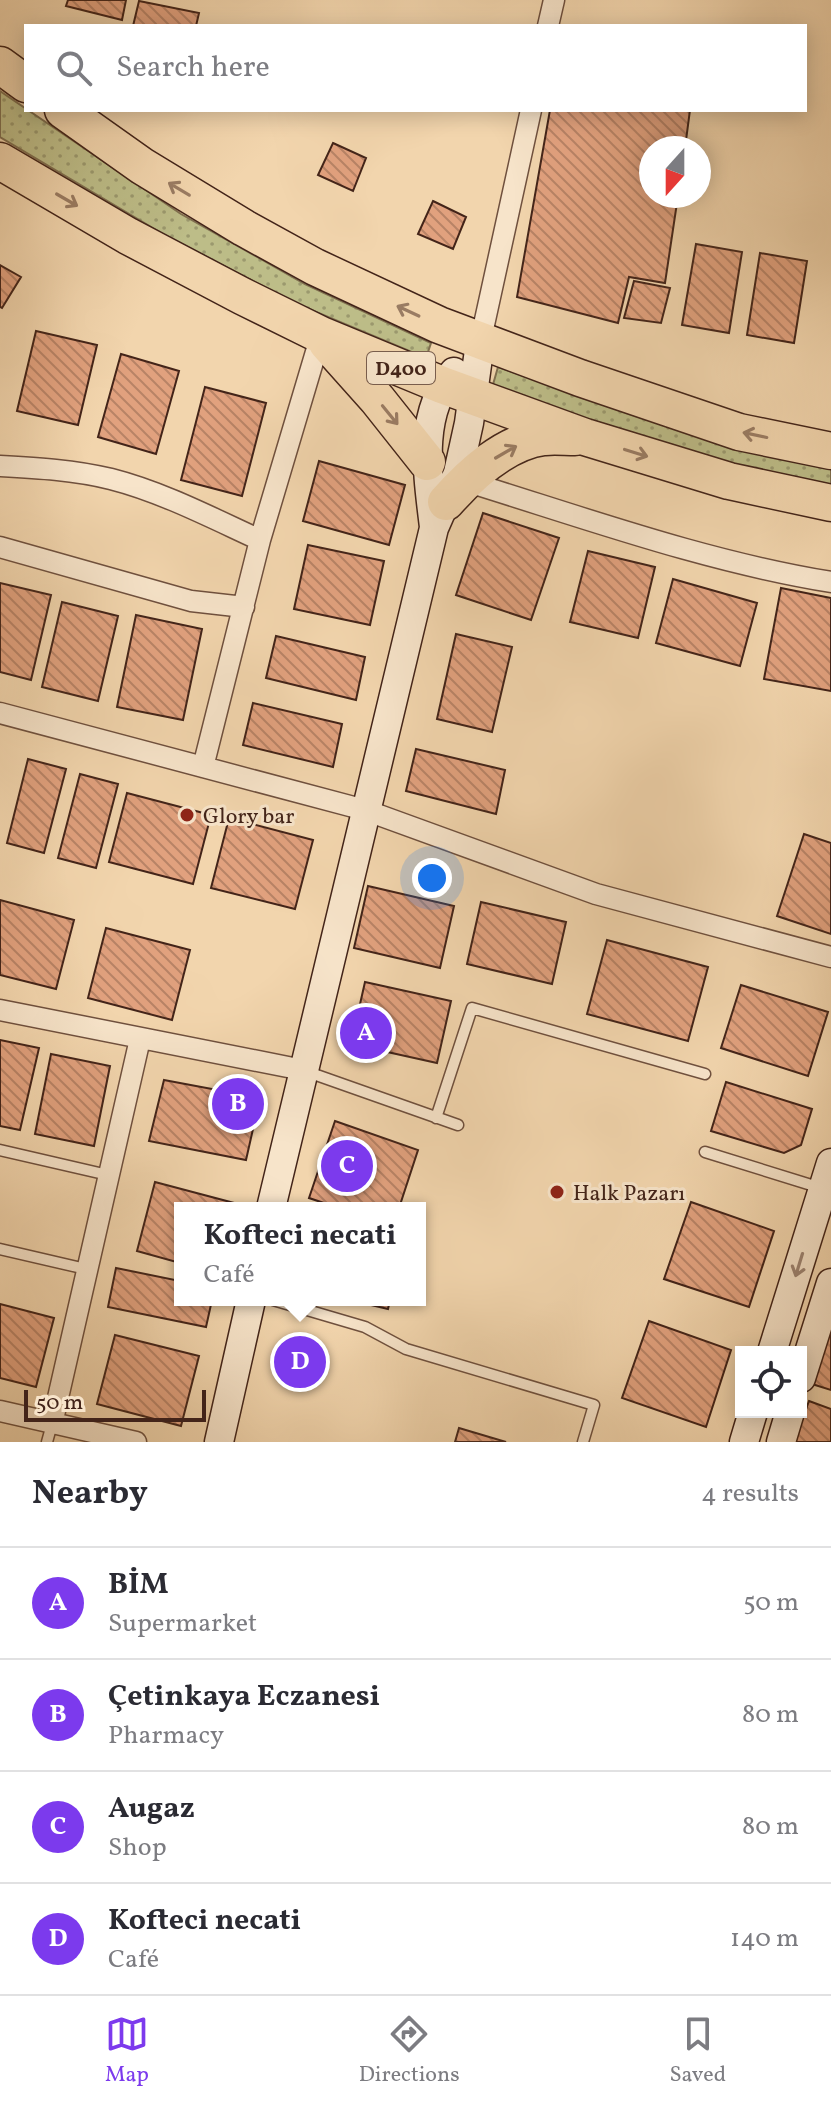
<!DOCTYPE html>
<meta charset="utf-8">
<style>
body{margin:0;font-family:Vollkorn,serif;background:#f2f2f3;color:#2b2b33}
.controls{position:absolute;right:24px;bottom:24px;display:grid;overflow:hidden;border-radius:0px;box-shadow:0 4px 20px #0003}
.controls button{width:72px;height:72px;display:grid;place-items:center;padding:0;border:0;border-bottom:2px solid #e1e1e2;background:#fff;color:#2b2b33;font:40px sans-serif}
.compass{position:absolute;left:639px;top:136px;width:72px;height:72px;border-radius:50%;background:#fff;box-shadow:0 4px 20px #0003;rotate:201deg}
.scale{position:absolute;left:24px;bottom:20px;width:182px;box-sizing:border-box;padding-left:8px;border:4px solid #432419;border-top:0;font-size:22px;line-height:28px;white-space:nowrap;color:#432419;-webkit-text-stroke:6px #f7e4ca;paint-order:stroke}
.you{position:absolute;left:432px;top:878px;width:28px;height:28px;margin:-20px;border:6px solid #fff;border-radius:50%;background:#1a73e8;box-shadow:0 0 0 12px #1a73e833}
.badge{display:grid;place-items:center;width:52px;height:52px;border-radius:50%;background:#7c3aed;color:#fff;font-size:26px;font-weight:700}
.pin{position:absolute;translate:-50% -50%;border:4px solid #fff;box-shadow:0 2px 8px #0006}
.popup{position:absolute;left:174px;top:1202px;width:252px;height:104px;box-sizing:border-box;display:grid;place-content:center;border-radius:0px;background:#fff;filter:drop-shadow(0 2px 6px #0005);font-size:26px;white-space:nowrap;color:#7c7c81}
.popup b{font-size:30px;color:#2b2b33}
.popup::after{content:'';position:absolute;left:50%;top:100%;margin-left:-16px;border:16px solid transparent;border-top-color:#fff}
.list{margin:0;padding:0;list-style:none}
h2{display:flex;justify-content:space-between;align-items:center;height:104px;margin:0;padding:0 32px;font-size:34px}
h2 small{font-size:26px;font-weight:400;color:#7c7c81}
.list li{display:grid;grid-template-columns:52px 1fr auto;gap:24px;align-items:center;box-sizing:border-box;height:112px;padding:0 32px;border-top:2px solid #e1e1e2}
.list b{display:block;font-size:30px;white-space:nowrap}
.list p{margin:0;font-size:26px;white-space:nowrap;color:#7c7c81}
.list em{font-size:26px;font-style:normal;color:#7c7c81}
.icon{flex:none;width:44px;height:44px;fill:none;stroke:currentColor;stroke-width:2;stroke-linecap:round;stroke-linejoin:round}
.map{position:relative;flex:none;width:831px;height:1442px;overflow:hidden}
.search{position:absolute;background:#fff;box-shadow:0 4px 20px #0003;left:24px;right:24px;top:24px;height:88px;display:flex;align-items:center;gap:20px;box-sizing:border-box;padding:0 28px;border-radius:0px;color:#7c7c81;font-size:30px}
.sheet{height:552px;background:#fff}
nav{display:flex;justify-content:space-around;align-items:center;box-sizing:border-box;height:112px;border-top:2px solid #e1e1e2;background:#fff;font-size:22px;color:#7c7c81}
nav a{display:grid;justify-items:center;gap:4px}
nav .on{color:#7c3aed}
.map>svg:first-child{display:block}
.grass{fill:url(#grass-dots);stroke:#807050;stroke-width:2}
.building{fill:url(#building-back-hatch);stroke:#432419;stroke-width:2}
.lines{fill:none;stroke-linecap:round;stroke-linejoin:round}
.lane-casing{stroke:#6f503e;stroke-width:13}
.street-casing{stroke:#6f503e;stroke-width:23}
.secondary-casing{stroke:#432419;stroke-width:31}
.highway-casing{stroke:#432419;stroke-width:39}
.lane{stroke:#f7e4ca;stroke-width:10}
.street{stroke:#f7e4ca;stroke-width:20}
.secondary{stroke:#f7e4ca;stroke-width:28}
.highway{stroke:#f2d5ad;stroke-width:36}
.oneway{stroke:#9a7c63}
.oneway2{stroke:#9d8472}
.poi-dot{fill:#8f2418;stroke:#f7e4ca;stroke-width:3}
.labels{text-anchor:middle;stroke-width:6;stroke-linejoin:round;paint-order:stroke}
.shield{fill:#f7e4ca;stroke:#795e4e;stroke-width:2}
.shield-label{font-size:20px;font-weight:bold;fill:#432419}
.poi-label{font-size:22px;fill:#432419;stroke:#f7e4ca;text-anchor:start}
</style>
<div class="map">
<svg width="831" height="1442" viewBox="0 0 831 1442">
<defs>
<pattern id="grass-dots" width="8" height="8" patternUnits="userSpaceOnUse" patternTransform="scale(2)"><rect width="8" height="8" fill="#bdbd88"/><path d="M2 2h.1M6 6h.1" fill="none" stroke="#9b996e" stroke-width="1.8" stroke-linecap="round"/></pattern>
<pattern id="building-back-hatch" width="6" height="6" patternUnits="userSpaceOnUse" patternTransform="scale(2)"><rect width="6" height="6" fill="#e1a17e"/><path d="M-1 5l2 2M0 0l6 6M5-1l2 2" fill="none" stroke="#b88366"/></pattern>
</defs>
<rect width="100%" height="100%" fill="#f2d5ad"/>
<filter id="stains"><feTurbulence type="fractalNoise" baseFrequency=".0025" numOctaves="4"/><feColorMatrix values="0 0 0 0 .2 0 0 0 0 .09 0 0 0 0 .02 0 0 0 .5 -.17"/></filter>
<radialGradient id="worn" r=".72"><stop offset=".6" stop-color="#630" stop-opacity="0"/><stop offset="1" stop-color="#630" stop-opacity=".3"/></radialGradient>
<path class="grass" d="M0,91L181,214L305,284L431,343L426,358L297,304L168,237L0,137Z
M498,367L645,419L831,462V488L654,444L492,388Z"/>
<path class="building" d="M68,0H126L122,20L66,6Z
M139,1L199,13L196,26H133Z
M550,110H690L685,148H651V196H678L665,283L629,277L618,323L517,297Z
M333,143L366,158L353,191L318,175Z
M433,201L466,217L453,249L418,234Z
M696,244L742,252L729,333L682,325Z
M760,253L807,261L794,343L747,335Z
M0,265L21,277L2,308L0,307Z
M634,281L670,288L661,323L624,318Z
M36,331L97,345L78,425L17,411Z
M121,354L179,371L156,454L98,437Z
M205,387L266,403L242,496L181,480Z
M319,461L405,485L389,545L303,521Z
M483,513L559,538L531,620L456,595Z
M308,545L384,561L370,625L294,609Z
M588,551L655,567L638,638L570,622Z
M673,579L757,603L740,666L656,643Z
M0,583L51,595L31,680L0,672Z
M781,588L831,598V691L764,679Z
M62,602L118,616L98,701L42,687Z
M136,615L202,629L183,720L117,707Z
M456,634L512,647L492,732L437,719Z
M276,636L365,657L356,700L266,678Z
M253,703L342,724L333,767L243,745Z
M416,749L505,770L496,814L406,791Z
M28,759L66,769L44,853L7,843Z
M80,774L118,784L96,868L58,858Z
M127,793L211,815L193,884L109,862Z
M229,818L313,840L295,909L211,888Z
M804,834L831,843V934L777,916Z
M368,886L454,906L440,968L354,948Z
M0,900L74,920L56,989L0,975Z
M481,902L566,922L552,984L467,964Z
M106,928L190,950L172,1020L88,998Z
M607,940L708,967L688,1041L587,1014Z
M365,982L451,1001L437,1063L351,1044Z
M741,985L828,1012L808,1076L721,1048Z
M0,1040L39,1048L20,1130L0,1126Z
M51,1054L110,1066L94,1146L35,1134Z
M164,1080L260,1098L246,1160L149,1141Z
M726,1082L812,1109L801,1145L784,1153L711,1131Z
M335,1121L418,1150L399,1208H339L309,1198Z
M155,1182L238,1204L237,1208H180V1263L137,1251Z
M691,1202L774,1231L749,1307L664,1279Z
M116,1268L180,1281V1300H212L206,1327L108,1307Z
M350,1300H390L388,1309Z
M0,1304L54,1318L36,1387L0,1378Z
M649,1321L731,1350L706,1427L622,1398Z
M831,1329V1390L812,1384Z
M115,1335L199,1356L181,1426L97,1404Z
M809,1401L831,1409V1442H794Z
M459,1428L506,1442H455Z"/>
<g class="lines">
<g class="lane-casing">
<path id="lane" d="M305,1071L458,1125
M436,1118L472,1008L705,1074
M0,1150L108,1175
M705,1152L821,1188
M0,1249L86,1269
M273,1300L365,1327L406,1349L594,1405L583,1442
M47,1442L52,1424"/>
</g>
<g class="street-casing">
<path id="street" d="M548,26L554,0
M480,343L531,110
M0,466C37,468 74,470 111,479C162,492 212,518 260,540
M465,481C585,518 707,562 831,582
M0,547L191,601L244,607
M0,713L365,810L596,894L831,957
M203,767L260,540L321,335
M0,1010L303,1070
M0,1411L136,1442
M52,1424L140,1039"/>
</g>
<g class="secondary-casing">
<path id="secondary" d="M434,527C428,476 417,414 454,372
M271,1208L434,528L458,473L469,423L480,343
M772,1352L831,1163
M801,1378L831,1283
M219,1442L251,1300
M744,1442L753,1412
M781,1442L790,1412"/>
</g>
<g class="highway-casing">
<path id="highway" d="M0,65L26,84
M63,110L142,166L244,228L315,267L439,325L580,378L739,432L831,451
M0,161L128,236L242,296L321,335L442,385L585,437L729,481L831,503
M327,343L377,399L427,462
M446,502C471,474 505,442 544,437C554,436 565,437 575,437"/>
</g>
<use href="#lane" class="lane"/>
<use href="#street" class="street"/>
<use href="#secondary" class="secondary"/>
<use href="#highway" class="highway"/>
</g>
<defs><path id="oneway-shaft" d="M-6 0H5M1.5-3L5.5 0L1.5 3" fill="none" stroke-width="1.6" stroke-linecap="round" stroke-linejoin="round" transform="scale(2)"/></defs>
<g class="oneway">
<use href="#oneway-shaft" transform="translate(179 189) rotate(-149)"/>
<use href="#oneway-shaft" transform="translate(67 200) rotate(30)"/>
<use href="#oneway-shaft" transform="translate(408 311) rotate(-155)"/>
<use href="#oneway-shaft" transform="translate(390 415) rotate(51)"/>
<use href="#oneway-shaft" transform="translate(755 435) rotate(-168)"/>
<use href="#oneway-shaft" transform="translate(506 452) rotate(-30)"/>
<use href="#oneway-shaft" transform="translate(636 453) rotate(17)"/>
</g>
<use class="oneway2" href="#oneway-shaft" transform="translate(799 1265) rotate(107)"/>
<g class="poi-dot">
<circle cx="187" cy="815" r="8"/>
<circle cx="557" cy="1192" r="8"/>
</g>
<g class="labels">
<rect class="shield" x="367" y="352" width="68" height="32" rx="6"/>
<g class="shield-label">
<text x="401" y="375">D400</text>
</g>
<g class="poi-label">
<text x="203" y="823">Glory bar</text>
<text x="573" y="1200">Halk Pazarı</text>
</g>
</g>
<rect width="100%" height="100%" filter="url(#stains)"/>
<rect width="100%" height="100%" fill="url(#worn)"/>
</svg>
<div class="controls">
<button><svg class="icon" aria-label="locate" viewBox="0 0 24 24"><circle cx="12" cy="12" r="6"/><path d="M12 2v4M12 18v4M2 12h4M18 12h4"/></svg></button>
</div>
<svg class="compass" viewBox="-18 -18 36 36"><path d="M0-13l5 13h-10z" fill="#e53935"/><path d="M0 13l5-13h-10z" fill="#7c7c81"/></svg>
<div class="scale">50 m</div>
<div class="you"></div>
<div class="pin badge" style="left:366px;top:1033px">A</div>
<div class="pin badge" style="left:238px;top:1104px">B</div>
<div class="pin badge" style="left:347px;top:1166px">C</div>
<div class="pin badge" style="left:300px;top:1362px">D</div>
<div class="popup"><b>Kofteci necati</b>Café</div>
<div class="search"><svg class="icon" aria-label="search" viewBox="0 0 24 24"><circle cx="10" cy="10" r="6"/><path d="M15 15l6 6"/></svg>Search here</div>
</div>
<section class="sheet">
<h2>Nearby<small>4 results</small></h2>
<ul class="list">
<li><span class="badge">A</span><div><b>BİM</b><p>Supermarket</p></div><em>50 m</em></li>
<li><span class="badge">B</span><div><b>Çetinkaya Eczanesi</b><p>Pharmacy</p></div><em>80 m</em></li>
<li><span class="badge">C</span><div><b>Augaz</b><p>Shop</p></div><em>80 m</em></li>
<li><span class="badge">D</span><div><b>Kofteci necati</b><p>Café</p></div><em>140 m</em></li>
</ul>
</section>
<nav>
<a class="on"><svg class="icon" aria-label="map" viewBox="0 0 24 24"><path d="M3 6l6-2 6 2 6-2v14l-6 2-6-2-6 2zM9 4v14M15 6v14"/></svg>Map</a>
<a><svg class="icon" aria-label="directions" viewBox="0 0 24 24"><path d="M12 3l9 9-9 9-9-9zM9 14v-3h6M13 9l2 2-2 2"/></svg>Directions</a>
<a><svg class="icon" aria-label="saved" viewBox="0 0 24 24"><path d="M7 4h10v16l-5-4-5 4z"/></svg>Saved</a>
</nav>
